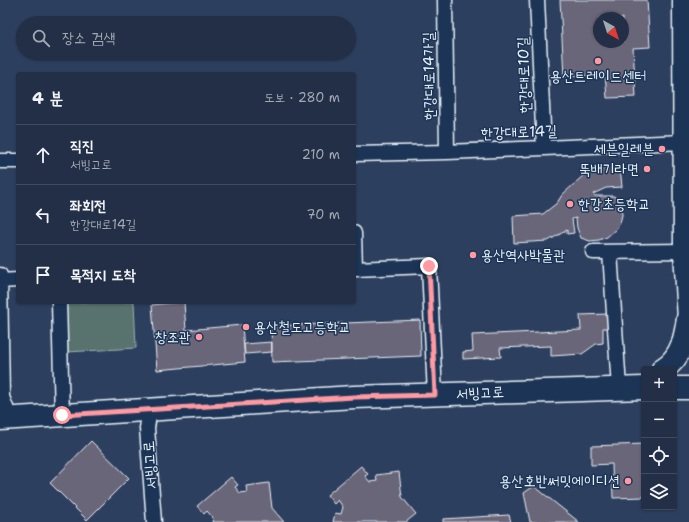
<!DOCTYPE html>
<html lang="ko">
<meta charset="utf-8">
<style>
body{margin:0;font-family:"Shantell Sans","Poor Story",sans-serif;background:#2e3b51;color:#f1f3f6}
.controls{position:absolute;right:12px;bottom:12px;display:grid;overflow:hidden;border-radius:4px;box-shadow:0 1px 3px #0004}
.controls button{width:36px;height:36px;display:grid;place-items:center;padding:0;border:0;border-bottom:1px solid #3f4a5f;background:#222f46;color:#f1f3f6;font:20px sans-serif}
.compass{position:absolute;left:593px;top:12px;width:36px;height:36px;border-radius:50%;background:#222f46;box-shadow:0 1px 3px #0004;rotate:141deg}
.stop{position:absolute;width:12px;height:12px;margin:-9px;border:3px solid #ff9aa2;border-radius:50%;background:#fff}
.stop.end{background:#ff9aa2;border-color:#fff;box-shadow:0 1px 4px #0008}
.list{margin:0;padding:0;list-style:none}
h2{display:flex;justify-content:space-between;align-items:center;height:52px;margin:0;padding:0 16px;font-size:17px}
h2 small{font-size:13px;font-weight:400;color:#a2a9b3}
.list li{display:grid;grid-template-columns:26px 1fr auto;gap:12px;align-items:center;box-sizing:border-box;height:60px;padding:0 16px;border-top:1px solid #3f4a5f}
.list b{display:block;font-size:15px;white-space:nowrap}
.list p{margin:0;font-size:13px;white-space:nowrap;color:#a2a9b3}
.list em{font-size:13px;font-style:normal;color:#a2a9b3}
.icon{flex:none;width:22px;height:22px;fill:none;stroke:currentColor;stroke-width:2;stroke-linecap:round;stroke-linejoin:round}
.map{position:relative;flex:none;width:689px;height:522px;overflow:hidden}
.search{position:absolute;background:#222f46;box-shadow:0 1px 3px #0004;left:16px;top:16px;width:340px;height:44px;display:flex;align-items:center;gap:10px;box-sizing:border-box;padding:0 14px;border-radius:22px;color:#a2a9b3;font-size:15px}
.panel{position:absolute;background:#222f46;box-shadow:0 1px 3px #0004;left:16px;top:72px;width:340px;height:232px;border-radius:4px}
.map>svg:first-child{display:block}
.green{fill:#59726e;stroke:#a0b2b3}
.building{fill:#6b6679;stroke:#e8f1f8;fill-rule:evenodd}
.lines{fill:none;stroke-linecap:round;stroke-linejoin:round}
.street-casing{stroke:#e8f1f8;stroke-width:17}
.primary-casing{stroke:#e8f1f8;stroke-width:25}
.street{stroke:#1d3557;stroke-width:14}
.primary{stroke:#1d3557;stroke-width:22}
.route{stroke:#ff9aa2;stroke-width:5}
.poi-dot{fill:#ff9aa2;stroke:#1d3557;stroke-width:1.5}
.labels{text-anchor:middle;stroke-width:3;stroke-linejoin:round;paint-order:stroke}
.street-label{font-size:15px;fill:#e8f1f8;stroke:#1d3557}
.poi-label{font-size:15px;fill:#e8f1f8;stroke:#1d3557;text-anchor:end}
</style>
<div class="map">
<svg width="689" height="522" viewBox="0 0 689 522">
<rect width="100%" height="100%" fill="#2d3f5e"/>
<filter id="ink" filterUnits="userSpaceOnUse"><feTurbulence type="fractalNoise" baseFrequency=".025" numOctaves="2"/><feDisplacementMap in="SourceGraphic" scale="8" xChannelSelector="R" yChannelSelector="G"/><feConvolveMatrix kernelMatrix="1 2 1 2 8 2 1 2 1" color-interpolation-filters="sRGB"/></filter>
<g filter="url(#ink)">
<path class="green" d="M65,302H134L136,348L67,352Z"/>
<path class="building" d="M560,0H647L650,47L633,48L636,97L607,98L605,74L564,77ZM599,18H623V42H599Z
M620,166L622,187L606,188L593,194L595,196H614L621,204L622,215L620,223L616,229L607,237L599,240L590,241L581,238L577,228L576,218L572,219L574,233L567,234V230L548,241L514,243L513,216L543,214L557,203L562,195L585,174L607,167Z
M184,302L186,330L242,325L245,362L157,370L152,305Z
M608,314L609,328H603V343L596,344L582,354L551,356V346L500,348L501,357L463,359V352L473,351L472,335L581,330L580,315Z
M420,320L421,356L272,362L271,326Z
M272,342V352L245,354L244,344Z
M91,441L129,478L87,520L50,483Z
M644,444V497L613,498L612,464L591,465V446Z
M361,466L368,474L365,476L370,482L377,481L376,475L399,472L402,497L416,514L406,522H333L335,513L341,514L343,507L338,500L334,504L327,495Z
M231,477L238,485L235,487L240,493L247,492L246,486L269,483L272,508L284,522H212L213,518L207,511L204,514L197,506Z
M534,486L579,522H530L524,493Z
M509,515L511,522H443V519Z"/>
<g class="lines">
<g class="street-casing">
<path id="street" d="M445,0L447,152
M537,0L544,148
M354,154L447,152L684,142
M0,161H18
M354,233L355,269L429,266L435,395
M593,252L685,251
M610,252L619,388
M0,275L2,397L10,418
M0,281L18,280
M59,302L62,415
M150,409L147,428L154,522"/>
</g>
<g class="primary-casing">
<path id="primary" d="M684,0L685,251L689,319
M663,369C683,357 686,334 689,312
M674,388H689
M0,419L354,397L644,388"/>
</g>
<use href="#street" class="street"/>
<use href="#primary" class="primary"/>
</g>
</g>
<g class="lines" filter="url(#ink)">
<path class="route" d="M62,415L354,397L435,395L429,266"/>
</g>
<g class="poi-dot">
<circle cx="598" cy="61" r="4"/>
<circle cx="662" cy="149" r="4"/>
<circle cx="647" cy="169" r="4"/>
<circle cx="570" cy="204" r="4"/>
<circle cx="473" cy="255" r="4"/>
<circle cx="246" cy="327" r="4"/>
<circle cx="199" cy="337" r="4"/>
<circle cx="628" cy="481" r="4"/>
</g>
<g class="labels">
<g class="street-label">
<text transform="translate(524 75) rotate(-92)" y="5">한강대로10길</text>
<text transform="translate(429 76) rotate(-91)" y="5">한강대로14가길</text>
<text transform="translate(519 132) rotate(-2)" y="5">한강대로14길</text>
<text transform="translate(480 393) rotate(-3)" y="5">서빙고로</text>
<text transform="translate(150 465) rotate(-94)" y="5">서빙고로</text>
</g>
<g class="poi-label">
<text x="598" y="81" text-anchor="middle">용산트레이드센터</text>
<text x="654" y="154">세븐일레븐</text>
<text x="639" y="174">뚝배기라면</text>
<text x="578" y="209" text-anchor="start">한강초등학교</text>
<text x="481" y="260" text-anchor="start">용산역사박물관</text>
<text x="254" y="332" text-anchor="start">용산철도고등학교</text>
<text x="191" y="342">창조관</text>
<text x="620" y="486">용산호반써밋에이디션</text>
</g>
</g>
</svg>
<div class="controls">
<button>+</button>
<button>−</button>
<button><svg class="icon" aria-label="locate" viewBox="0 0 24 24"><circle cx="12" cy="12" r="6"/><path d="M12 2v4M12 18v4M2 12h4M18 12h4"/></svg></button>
<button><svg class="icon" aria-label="layers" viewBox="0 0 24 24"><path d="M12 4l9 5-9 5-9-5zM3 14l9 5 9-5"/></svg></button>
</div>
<svg class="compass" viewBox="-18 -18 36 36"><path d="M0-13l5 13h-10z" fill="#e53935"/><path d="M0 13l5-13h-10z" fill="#a2a9b3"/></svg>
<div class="stop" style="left:62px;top:415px"></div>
<div class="stop end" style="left:429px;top:266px"></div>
<div class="search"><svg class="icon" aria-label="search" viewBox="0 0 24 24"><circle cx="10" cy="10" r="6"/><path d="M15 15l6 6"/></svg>장소 검색</div>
<section class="panel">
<h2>4 분<small>도보 · 280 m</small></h2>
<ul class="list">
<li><svg class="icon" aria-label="ahead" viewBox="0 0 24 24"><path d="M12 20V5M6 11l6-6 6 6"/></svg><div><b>직진</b><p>서빙고로</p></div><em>210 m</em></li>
<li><svg class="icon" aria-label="left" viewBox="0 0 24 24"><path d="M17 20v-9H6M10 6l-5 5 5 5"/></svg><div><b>좌회전</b><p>한강대로14길</p></div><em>70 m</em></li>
<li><svg class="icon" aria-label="arrive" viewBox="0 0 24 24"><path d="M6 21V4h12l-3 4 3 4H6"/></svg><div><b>목적지 도착</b></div></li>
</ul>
</section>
</div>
